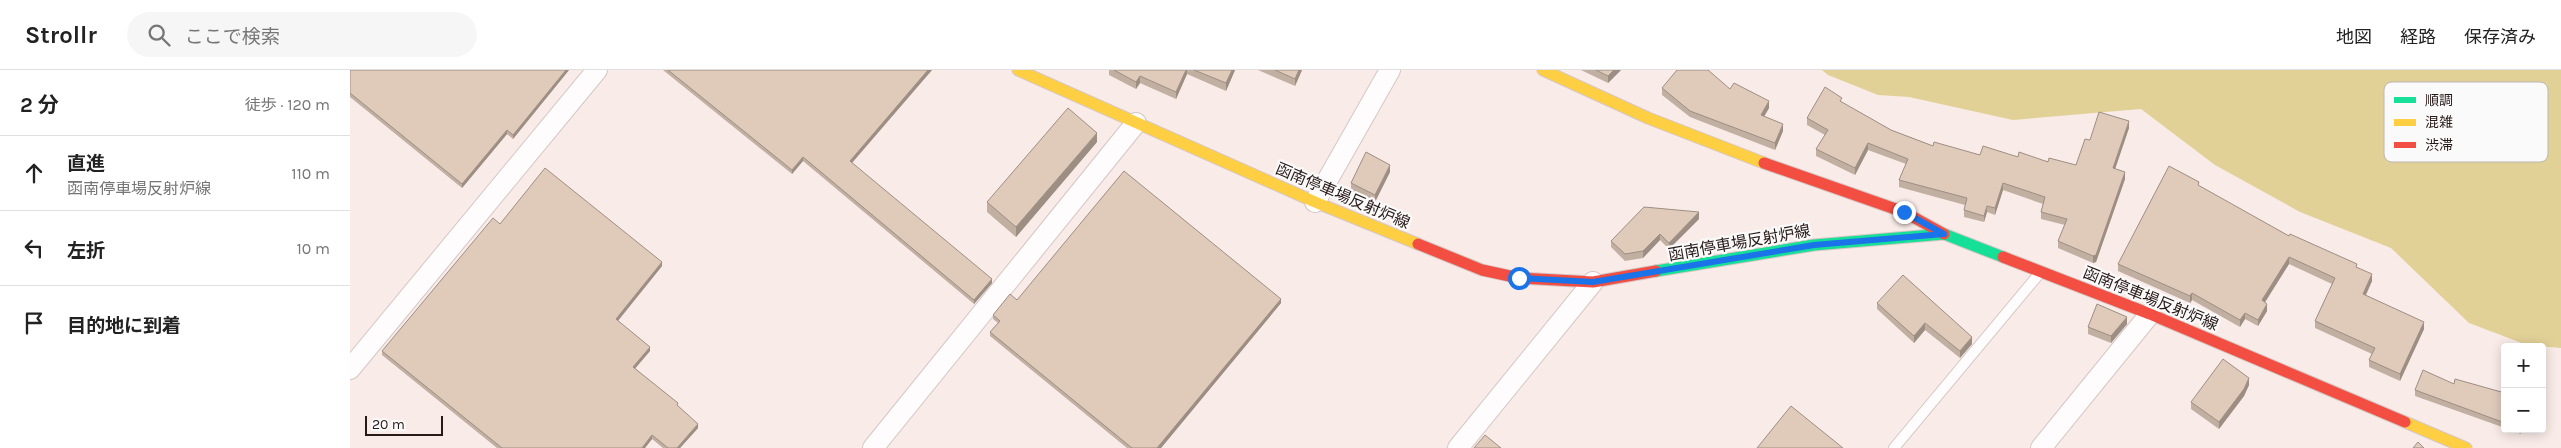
<!DOCTYPE html>
<html lang="ja">
<meta charset="utf-8">
<style>
body{margin:0;font-family:Karla,"Noto Sans JP",sans-serif;background:#f6f6f6;color:#222}
.controls{position:absolute;right:15px;bottom:15px;display:grid;overflow:hidden;border-radius:5px;box-shadow:0 2px 12px #0003}
.controls button{width:45px;height:45px;display:grid;place-items:center;padding:0;border:0;border-bottom:1px solid #e0e0e0;background:#fff;color:#222;font:25px sans-serif}
.scale{position:absolute;left:15px;bottom:12px;width:78px;box-sizing:border-box;padding-left:5px;border:2px solid #281a18;border-top:0;font-size:14px;line-height:18px;white-space:nowrap;color:#281a18;-webkit-text-stroke:4px #fafafa;paint-order:stroke}
.stop{position:absolute;width:15px;height:15px;margin:-11px;border:4px solid #1a73e8;border-radius:50%;background:#fff}
.stop.end{background:#1a73e8;border-color:#fff;box-shadow:0 1px 5px #0008}
.list{margin:0;padding:0;list-style:none}
h2{display:flex;justify-content:space-between;align-items:center;height:65px;margin:0;padding:0 20px;font-size:21px}
h2 small{font-size:16px;font-weight:400;color:#767676}
.list li{display:grid;grid-template-columns:32px 1fr auto;gap:15px;align-items:center;box-sizing:border-box;height:75px;padding:0 20px;border-top:1px solid #e0e0e0}
.list b{display:block;font-size:19px;white-space:nowrap}
.list p{margin:0;font-size:16px;white-space:nowrap;color:#767676}
.list em{font-size:16px;font-style:normal;color:#767676}
.icon{flex:none;width:28px;height:28px;fill:none;stroke:currentColor;stroke-width:2;stroke-linecap:round;stroke-linejoin:round}
.map{position:relative;flex:none;width:2211px;height:378px;overflow:hidden}
header{display:flex;align-items:center;gap:30px;box-sizing:border-box;height:70px;padding:0 25px;background:#fff;border-bottom:1px solid #e0e0e0}
header strong{font-size:24px}
nav{display:flex;gap:28px;margin-inline-start:auto;font-size:18px}
.search{width:350px;height:45px;background:#f6f6f6;display:flex;align-items:center;gap:12px;box-sizing:border-box;padding:0 18px;border-radius:28px;color:#767676;font-size:19px}
main{display:flex}
aside{flex:1;background:#fff}
.map>svg:first-child{display:block}
.forest{fill:#e2d197}
.lines{fill:none;stroke-linecap:round;stroke-linejoin:round}
.lane-casing{stroke:#d5c7c5;stroke-width:12}
.street-casing{stroke:#d5c7c5;stroke-width:22}
.fast-casing{stroke:#d5c7c5;stroke-width:13}
.slow-casing{stroke:#d5c7c5;stroke-width:13}
.jam-casing{stroke:#d5c7c5;stroke-width:13}
.lane{stroke:#fefcfc;stroke-width:10}
.street{stroke:#fefcfc;stroke-width:20}
.fast{stroke:#16e098;stroke-width:11}
.slow{stroke:#ffcf43;stroke-width:11}
.jam{stroke:#f24e42;stroke-width:11}
.wall{fill:#c1afa1}
.shaded-wall{fill:#9d8e83}
.building{fill:#e0cbbb;stroke:#9d8e83}
.route{stroke:#1a73e8;stroke-width:6}
.labels{text-anchor:middle;stroke-width:4.5;stroke-linejoin:round;paint-order:stroke}
.street-label{font-size:16px;fill:#281a18;stroke:#fafafa}
.key{fill:#fafafa;stroke:#bbb7b6;stroke-width:1}
.key-label{font-size:14px;fill:#281a18}
</style>
<header>
<strong>Strollr</strong>
<div class="search"><svg class="icon" aria-label="search" viewBox="0 0 24 24"><circle cx="10" cy="10" r="6"/><path d="M15 15l6 6"/></svg>ここで検索</div>
<nav><a>地図</a><a>経路</a><a>保存済み</a></nav>
</header>
<main>
<aside>
<h2>2 分<small>徒歩 · 120 m</small></h2>
<ul class="list">
<li><svg class="icon" aria-label="ahead" viewBox="0 0 24 24"><path d="M12 20V5M6 11l6-6 6 6"/></svg><div><b>直進</b><p>函南停車場反射炉線</p></div><em>110 m</em></li>
<li><svg class="icon" aria-label="left" viewBox="0 0 24 24"><path d="M17 20v-9H6M10 6l-5 5 5 5"/></svg><div><b>左折</b></div><em>10 m</em></li>
<li><svg class="icon" aria-label="arrive" viewBox="0 0 24 24"><path d="M6 21V4h12l-3 4 3 4H6"/></svg><div><b>目的地に到着</b></div></li>
</ul>
</aside>
<div class="map">
<svg width="2211" height="378" viewBox="0 0 2211 378">
<rect width="100%" height="100%" fill="#f9ebe8"/>
<path class="forest" d="M1472,0H2211V278L2177,275L2119,253L2041,178L1950,142L1865,95L1791,39L1663,50L1559,27L1528,25L1478,5Z"/>
<g class="lines">
<g class="lane-casing">
<path id="lane" d="M1544,378L1689,204"/>
</g>
<g class="street-casing">
<path id="street" d="M965,132L1040,0
M0,299L247,0
M523,378L786,53
M1108,378L1243,212
M1691,378L1800,244"/>
</g>
<g class="fast-casing">
<path id="fast" d="M1306,201L1464,175L1594,164L1653,187"/>
</g>
<g class="slow-casing">
<path id="slow" d="M668,0L965,132L1068,174
M1193,0L1298,48L1414,93
M2055,352L2116,378"/>
</g>
<g class="jam-casing">
<path id="jam" d="M1414,93L1554,142L1594,164
M1068,174L1132,200L1169,208L1243,212L1306,201
M1653,187L1800,244L2055,352"/>
</g>
<use href="#lane" class="lane"/>
<use href="#street" class="street"/>
<use href="#fast" class="fast"/>
<use href="#slow" class="slow"/>
<use href="#jam" class="jam"/>
</g>
<path class="wall" d="M0,0H219L163,69L157,64L112,118L0,27Z
M313,0H582L502,93L642,213L624,234L453,91L442,104Z
M759,0H885L876,21L837,4L826,29L790,13L786,19L759,5Z
M908,0H952L945,16Z
M1231,0H1271L1258,13Z
M1312,18L1380,19L1419,38L1414,46L1433,61L1425,80L1340,47L1312,25Z
M1492,33L1541,60L1583,76L1630,85L1668,87L1726,95L1740,70L1779,58L1765,99L1775,109L1746,192L1743,193L1708,178V171L1715,155L1691,149V142L1693,134L1653,120L1645,145L1637,142L1634,152L1614,147V140L1615,135L1549,117V110L1556,94L1518,80L1505,105L1466,86V79L1475,65L1457,55V48Z
M747,72L666,167L637,142V132Z
M1040,102L1025,132L1001,121V113Z
M1849,117L1939,166L2007,197L2022,211L2016,225L2074,259L2050,311L2019,297V290L2022,284L1965,258V251L1982,214L1939,194L1915,232L1917,241L1908,256L1895,249L1890,257L1842,230L1840,233L1768,201V194Z
M1349,149L1319,179L1310,170L1293,188L1275,191L1261,177V171Z
M312,196L268,251L300,281L285,298L328,337L348,358L330,378H313L302,369L295,378H147L32,285V281Z
M667,230L931,233L811,378H777L640,266V262L648,253L643,249V245Z
M1527,233L1622,274L1610,288L1575,260L1564,273L1527,239Z
M1777,254L1761,273L1738,264V257Z
M2104,314L2155,323V358L2065,326V320Z
M1899,315L1894,326L1869,359L1841,339V332Z
M2157,359H2172L2171,364Z"/>
<path class="shaded-wall" d="M216,0H219L163,69V65Z
M578,0H582L500,95V91Z
M836,0H837V4L826,29V22Z
M882,0H885L876,21V13Z
M949,0H952L945,16V9Z
M1264,0H1271L1258,13V6Z
M790,6V13L786,19V12Z
M1419,31V38L1411,52V45Z
M1779,51V58L1763,105V98Z
M1433,54V61L1425,80V73Z
M157,60V64L112,118V114Z
M747,63V72L666,167V157Z
M1518,73V80L1505,105V98Z
M453,87V91L442,104V100Z
M1040,95V102L1025,132V125Z
M1775,102V109L1746,192L1743,193V186Z
M1653,113V120L1645,145V138Z
M1637,136V142L1634,152V146Z
M1349,142V149L1319,179V173Z
M1310,164V170L1293,188V181Z
M1939,187V194L1912,237V230Z
M312,192V196L266,253V249Z
M2022,204V211L2013,231V224Z
M642,209V213L624,234V230Z
M1842,223V230L1840,233V226Z
M931,229V233L811,378H807Z
M1917,234V241L1908,256V250Z
M1895,243V249L1890,257V250Z
M1777,247V254L1761,273V266Z
M2074,252V259L2050,311V304Z
M1575,253V260L1564,273V266Z
M1622,267V274L1610,288V281Z
M300,277V281L283,301V297Z
M1899,308V315L1894,326L1869,359V352Z
M348,354V358L330,378H327Z
M302,365V369L295,378H292Z"/>
<path class="building" d="M0,0H216L163,65L157,60L112,114L0,23Z
M318,0H578L500,91L642,209L624,230L453,87L442,100Z
M764,0H836L826,22L790,6L786,12Z
M844,0H882L876,13Z
M925,0H949L945,9Z
M1246,0H1264L1258,6Z
M1327,0H1358L1380,19L1384,13L1419,31L1411,45L1433,54L1425,73L1340,41L1312,18Z
M1475,17L1492,28L1490,31L1541,60L1583,76L1584,72L1630,85L1633,76L1668,87L1669,82L1698,92L1699,88L1726,95L1735,69L1740,70L1749,42L1779,51L1763,98L1775,102L1746,185L1743,186L1708,171L1717,149L1691,142L1695,127L1653,113L1645,138L1637,136L1634,146L1614,140L1617,128L1549,110L1558,89L1518,73L1505,98L1466,79L1478,60L1457,48Z
M718,38L747,63L666,157L637,132Z
M1016,82L1040,95L1025,125L1001,113Z
M1819,96L1849,112L1848,115L1939,166L1940,164L2007,194L2006,197L2022,204L2013,224L2074,252L2050,304L2019,290L2025,278L1965,251L1985,208L1939,187L1912,230L1917,234L1908,250L1895,243L1890,250L1842,223L1840,226L1768,194Z
M195,98L312,192L266,249L300,277L283,297L328,333L327,335L348,354L327,378H318L302,365L292,378H152L32,281L143,148L150,154Z
M774,101L931,229L807,378H782L640,262L650,251L643,245L660,224L667,230Z
M1294,137L1349,142L1319,173L1310,164L1293,181L1275,184L1261,171Z
M1553,205L1622,267L1610,281L1575,253L1564,266L1527,233Z
M1747,234L1777,247L1761,266L1738,257Z
M1873,289L1899,308L1894,319L1869,352L1841,332Z
M2073,300L2104,314L2105,309L2155,323V353L2065,320Z
M1441,336L1493,378H1407Z
M1135,365L1151,378H1124Z
M2068,372L2074,378H2063Z"/>
<g class="lines">
<path class="route" d="M1169,208L1243,212L1464,175L1594,164L1554,142"/>
</g>
<g class="labels">
<g class="street-label">
<text transform="translate(993 125) rotate(23)" y="6">函南停車場反射炉線</text>
<text transform="translate(1389 172) rotate(-10)" y="6">函南停車場反射炉線</text>
<text transform="translate(1801 228) rotate(22)" y="6">函南停車場反射炉線</text>
</g>
</g>
<rect x="2034" y="12" width="164" height="80" rx="8" class="key"/>
<rect x="2044" y="27" width="22" height="6" fill="#16e098"/>
<rect x="2044" y="49" width="22" height="7" fill="#ffcf43"/>
<rect x="2044" y="72" width="22" height="6" fill="#f24e42"/>
<g class="key-label">
<text x="2075" y="35">順調</text>
<text x="2075" y="57">混雑</text>
<text x="2075" y="80">渋滞</text>
</g>
</svg>
<div class="controls">
<button>+</button>
<button>−</button>
</div>
<div class="scale">20 m</div>
<div class="stop" style="left:1169px;top:208px"></div>
<div class="stop end" style="left:1554px;top:142px"></div>
</div>
</main>
